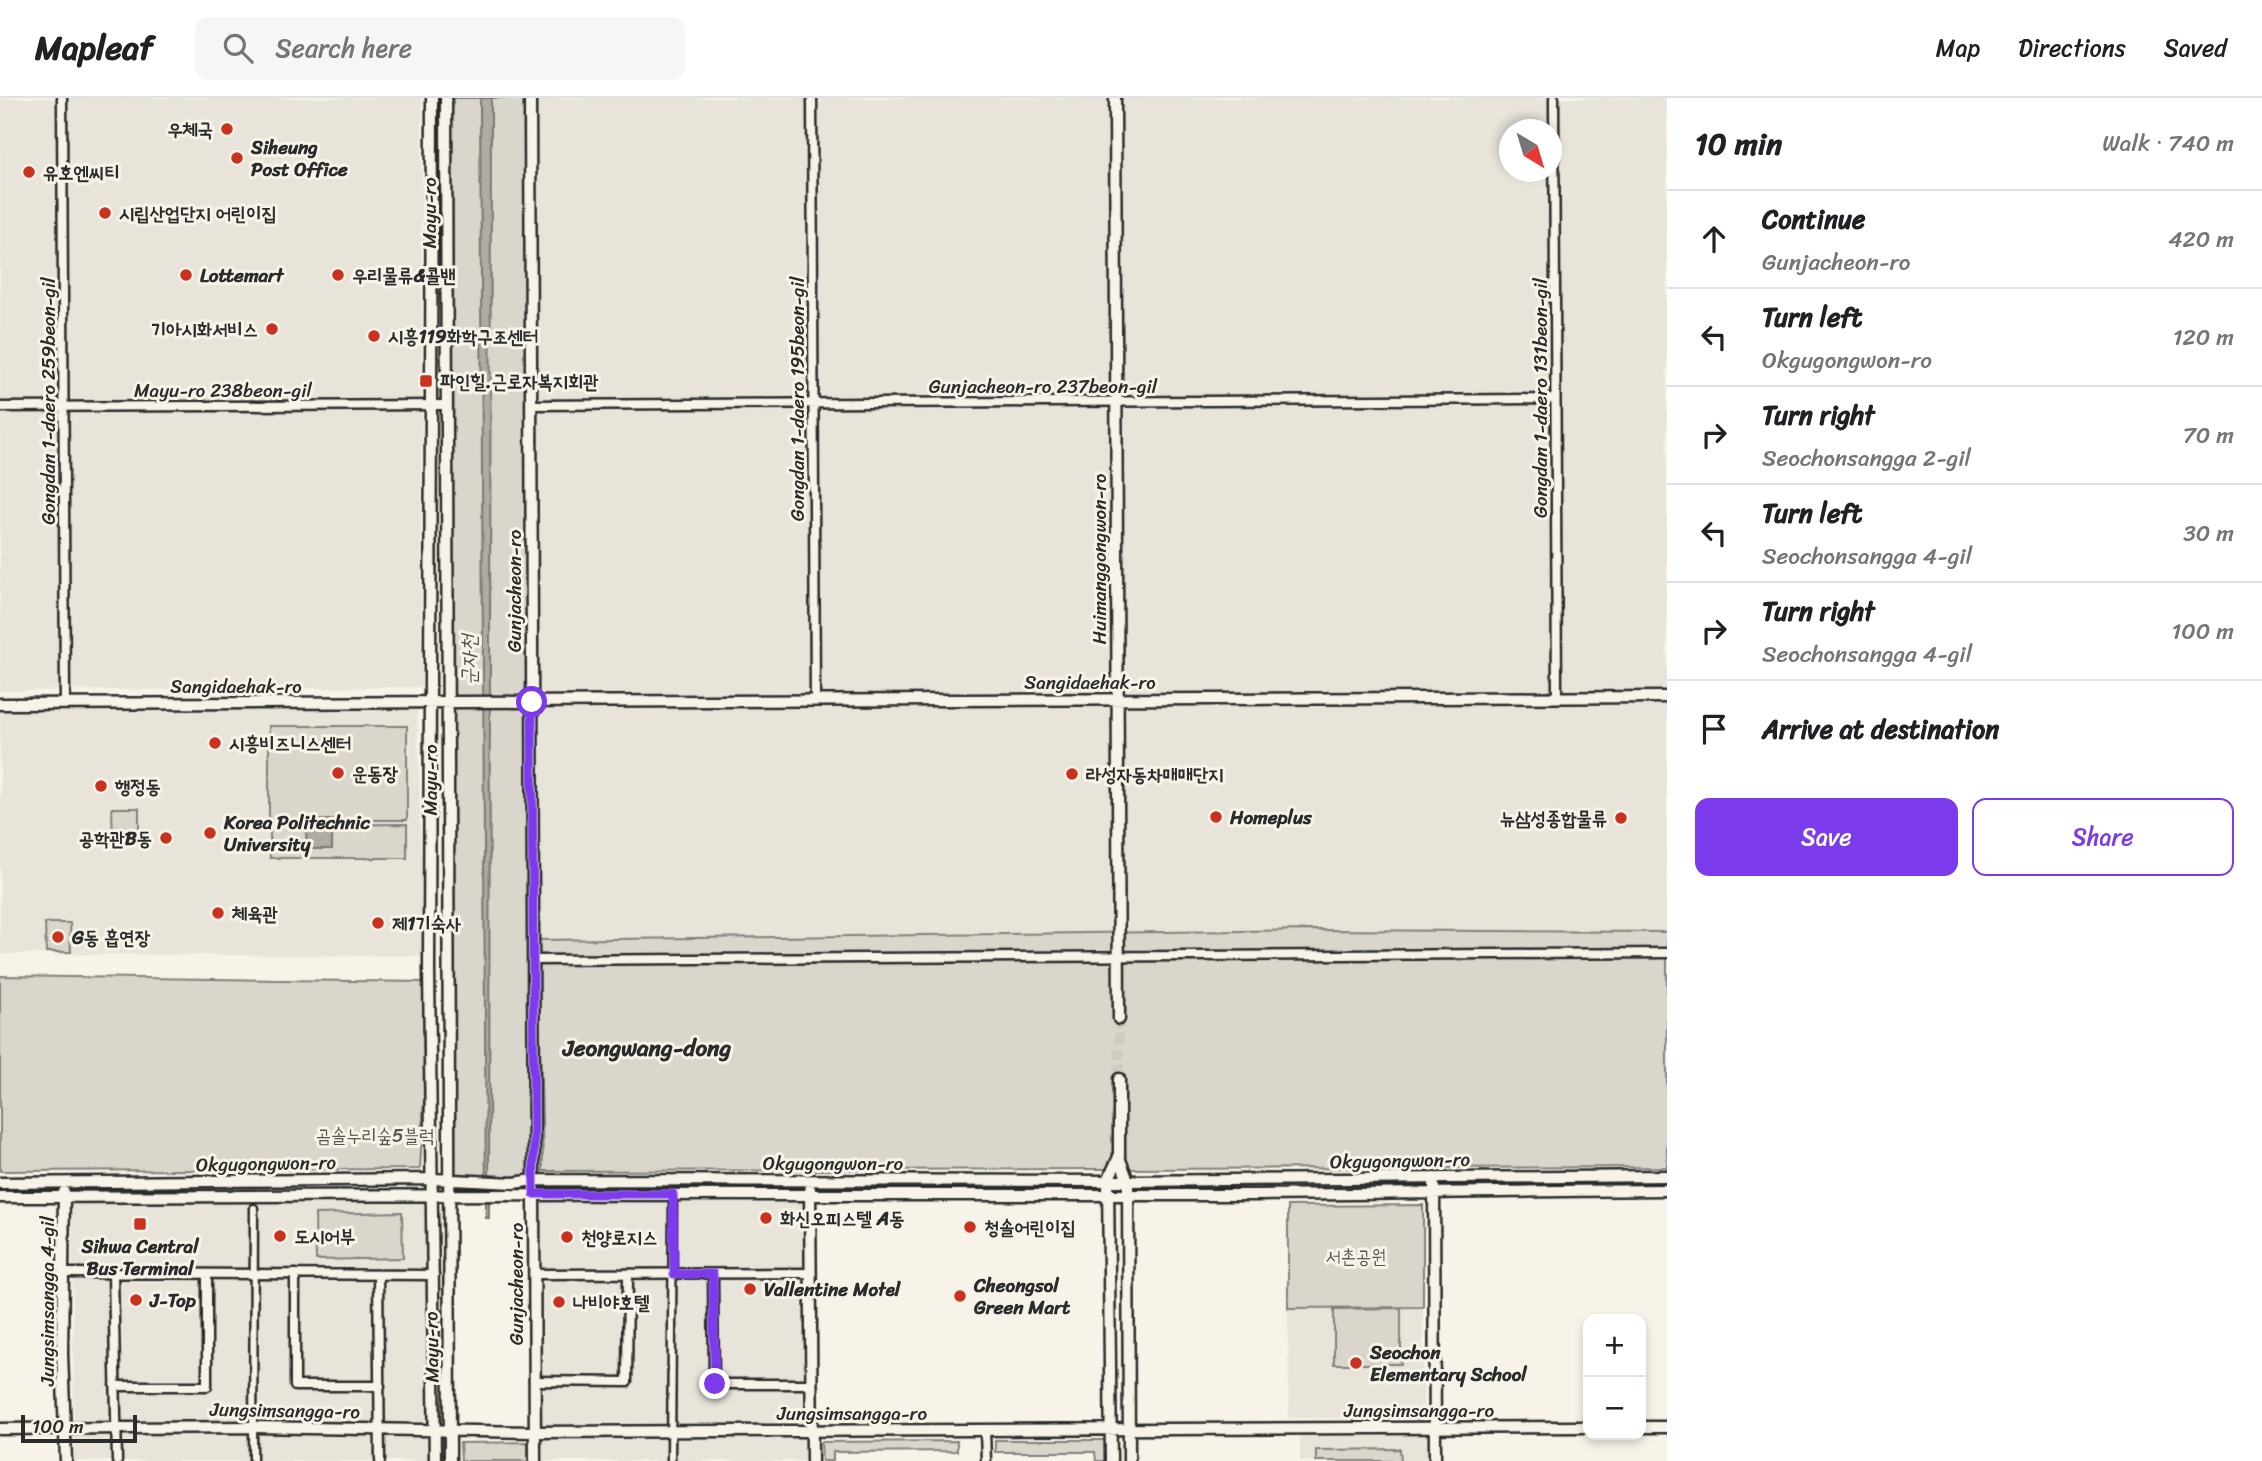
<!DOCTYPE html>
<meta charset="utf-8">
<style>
body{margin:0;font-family:Sriracha,"Poor Story",sans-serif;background:#f6f6f6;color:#202124}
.controls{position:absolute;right:21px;bottom:21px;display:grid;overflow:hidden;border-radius:14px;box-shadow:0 4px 10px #0003}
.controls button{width:63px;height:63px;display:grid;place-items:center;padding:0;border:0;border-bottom:2px solid #e0e0e0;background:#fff;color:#202124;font:35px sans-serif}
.compass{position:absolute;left:1499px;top:21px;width:63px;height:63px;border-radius:50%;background:#fff;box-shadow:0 4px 10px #0003;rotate:142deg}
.scale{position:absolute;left:21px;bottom:18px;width:116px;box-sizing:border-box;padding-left:7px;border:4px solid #2b2b2b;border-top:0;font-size:19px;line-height:24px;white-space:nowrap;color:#2b2b2b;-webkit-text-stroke:5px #f7f3e8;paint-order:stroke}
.stop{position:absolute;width:21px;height:21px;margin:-16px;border:5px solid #7c3aed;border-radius:50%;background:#fff}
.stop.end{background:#7c3aed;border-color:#fff;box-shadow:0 2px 7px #0008}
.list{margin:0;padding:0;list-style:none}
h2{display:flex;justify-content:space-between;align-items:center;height:91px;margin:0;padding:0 28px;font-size:30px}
h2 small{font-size:23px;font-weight:400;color:#757577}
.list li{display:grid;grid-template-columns:46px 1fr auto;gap:21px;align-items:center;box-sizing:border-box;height:98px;padding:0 28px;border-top:2px solid #e0e0e0}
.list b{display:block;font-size:26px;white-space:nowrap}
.list p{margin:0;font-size:23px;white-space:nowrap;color:#757577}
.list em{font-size:23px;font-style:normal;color:#757577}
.actions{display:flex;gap:14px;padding:21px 28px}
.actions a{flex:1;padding:16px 0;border:2px solid #7c3aed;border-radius:14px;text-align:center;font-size:24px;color:#7c3aed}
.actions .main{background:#7c3aed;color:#fff}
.icon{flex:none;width:38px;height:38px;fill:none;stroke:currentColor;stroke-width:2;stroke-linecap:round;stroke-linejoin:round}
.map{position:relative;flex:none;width:1667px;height:1363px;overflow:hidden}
header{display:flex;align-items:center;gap:42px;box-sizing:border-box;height:98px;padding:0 35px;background:#fff;border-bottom:2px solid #e0e0e0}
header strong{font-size:33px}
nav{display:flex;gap:38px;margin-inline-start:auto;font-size:24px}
.search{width:490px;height:63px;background:#f6f6f6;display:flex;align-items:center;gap:18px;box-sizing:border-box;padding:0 24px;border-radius:14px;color:#757577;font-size:26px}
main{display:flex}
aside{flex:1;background:#fff}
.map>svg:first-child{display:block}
.built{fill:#e8e4da;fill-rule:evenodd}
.green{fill:#dad6cc;stroke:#82807c;stroke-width:2}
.water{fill:#afaca4;stroke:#7a7874;stroke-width:2}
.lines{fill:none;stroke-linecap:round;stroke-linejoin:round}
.tertiary-tunnel{stroke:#cecbc2;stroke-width:10;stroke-dasharray:10 5;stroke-linecap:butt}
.pedestrian-casing{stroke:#2b2b2b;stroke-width:11}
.minor-casing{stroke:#2b2b2b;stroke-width:13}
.tertiary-casing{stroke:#2b2b2b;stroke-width:15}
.pedestrian{stroke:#f7f3e8;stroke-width:6}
.minor{stroke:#f7f3e8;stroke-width:8}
.tertiary{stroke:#f7f3e8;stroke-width:10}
.route{stroke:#7c3aed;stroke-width:9}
.poi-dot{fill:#c8321e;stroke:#f7f3e8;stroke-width:2.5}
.labels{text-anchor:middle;stroke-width:6;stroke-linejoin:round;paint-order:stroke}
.poi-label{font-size:19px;font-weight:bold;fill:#2b2b2b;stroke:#f7f3e8;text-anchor:start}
.street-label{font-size:19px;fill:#2b2b2b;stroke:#f7f3e8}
.park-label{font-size:19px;fill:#575653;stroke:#f7f3e8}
.water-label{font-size:21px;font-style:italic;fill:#53524f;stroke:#f7f3e8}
.quarter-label{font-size:23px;font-weight:bold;fill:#2b2b2b;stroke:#f7f3e8}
</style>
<header>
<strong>Mapleaf</strong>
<div class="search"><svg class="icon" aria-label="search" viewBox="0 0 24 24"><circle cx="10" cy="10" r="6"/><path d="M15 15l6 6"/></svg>Search here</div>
<nav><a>Map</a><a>Directions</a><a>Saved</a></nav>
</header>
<main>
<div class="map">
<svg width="1667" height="1363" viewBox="0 0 1667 1363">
<rect width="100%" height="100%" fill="#f7f3e8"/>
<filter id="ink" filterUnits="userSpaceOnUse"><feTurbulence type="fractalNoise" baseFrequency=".0143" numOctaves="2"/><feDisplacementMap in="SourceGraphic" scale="14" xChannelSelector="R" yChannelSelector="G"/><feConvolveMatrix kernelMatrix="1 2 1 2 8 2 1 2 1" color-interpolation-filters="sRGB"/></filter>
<g filter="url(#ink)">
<path class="built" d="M0,0H422L421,589L0,593Z
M533,0H1667V834L1311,832L538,842ZM1510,32H1552V74H1510Z
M417,605L424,858L0,856V613Z
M428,1102L429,1363H74L72,1105Z
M803,1102L804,1363H543L542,1104Z
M1423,1209V1319L1289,1320L1288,1210Z
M1430,1336V1363H1300V1337Z"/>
<path class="green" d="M445,0H530L534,1082L449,1081Z
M269,628H407V722H269Z
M112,710H139V742L113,743Z
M407,726V760H270V727Z
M45,825H70L71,854H46Z
M1311,832L1667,834V1069L543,1073L538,842Z
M0,878L423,884L424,1001L420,1071L0,1073Z
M1423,1107V1209L1288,1210V1108Z
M402,1114L403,1160L316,1162L315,1116Z
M1401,1210V1266H1334V1211Z
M995,1342H1107V1363H1096L1095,1354H995Z
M957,1343V1353L833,1354V1363H822L821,1344Z
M528,1344V1363H461L460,1345Z
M1400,1351L1401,1363H1316V1352Z"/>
<path class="water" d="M480,0H491L489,1120H486Z
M332,730V751H307L306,731Z"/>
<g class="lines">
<path class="tertiary-tunnel" d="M1119,921V981"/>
<g class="pedestrian-casing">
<path id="pedestrian" d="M253,1363L254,1110
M671,1363L673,1096"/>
</g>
<g class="minor-casing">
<path id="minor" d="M62,0L65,606
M812,0L815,603
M1554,0L1557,599
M531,307L1555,301
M0,309L446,307
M533,862L1667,855
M65,1175L434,1177
M113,1176L117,1363
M295,1176V1288H380
M534,1176L811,1175
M713,1176L714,1286H811
M378,1177L380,1363
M534,1283L627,1284L628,1176
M115,1288H207V1176
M985,1332L986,1363"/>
</g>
<g class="tertiary-casing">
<path id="tertiary" d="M432,0L429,872L435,1363
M446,0L450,1363
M530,0L535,1363
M1115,0L1119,921
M0,606L1667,599
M1119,981V1059L1128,1083L1129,1363
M1434,1080L1435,1363
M0,1085L433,1081L514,1085L534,1082L1128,1083L1667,1078
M810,1091L812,1363
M64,1094L62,1255L66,1363
M0,1099C383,1096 765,1097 1148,1097C1321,1098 1494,1093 1667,1092
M1641,1329H1667
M0,1331L253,1329L534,1334L1588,1329
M1111,1363L1108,1082L1119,1059"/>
</g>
<use href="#pedestrian" class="pedestrian"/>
<use href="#minor" class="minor"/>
<use href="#tertiary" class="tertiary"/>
</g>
</g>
<g class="lines" filter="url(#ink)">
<path class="route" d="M532,604L534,1096H673L674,1176H713L715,1286"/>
</g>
<g class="poi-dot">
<circle cx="227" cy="31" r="7"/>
<circle cx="237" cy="60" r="7"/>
<circle cx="29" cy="74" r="7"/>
<circle cx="105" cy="115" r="7"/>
<circle cx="186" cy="177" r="7"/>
<circle cx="338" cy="177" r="7"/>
<circle cx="272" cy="231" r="7"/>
<circle cx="374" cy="238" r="7"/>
<rect x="419" y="276" width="14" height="14" rx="3.5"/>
<circle cx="215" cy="645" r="7"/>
<circle cx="338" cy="675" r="7"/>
<circle cx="1072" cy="676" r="7"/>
<circle cx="101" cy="688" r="7"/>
<circle cx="1216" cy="719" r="7"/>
<circle cx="1621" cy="720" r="7"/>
<circle cx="210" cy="735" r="7"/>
<circle cx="166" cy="740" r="7"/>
<circle cx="218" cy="815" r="7"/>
<circle cx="378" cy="825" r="7"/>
<circle cx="58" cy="839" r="7"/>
<circle cx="766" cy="1120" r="7"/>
<rect x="133" y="1119" width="14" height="14" rx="3.5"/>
<circle cx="970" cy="1129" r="7"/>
<circle cx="280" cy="1138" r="7"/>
<circle cx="567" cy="1139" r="7"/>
<circle cx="750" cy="1191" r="7"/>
<circle cx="960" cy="1198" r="7"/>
<circle cx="136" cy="1202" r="7"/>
<circle cx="559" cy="1204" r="7"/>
<circle cx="1356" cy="1265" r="7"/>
</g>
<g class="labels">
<g class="poi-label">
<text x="213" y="38" text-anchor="end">우체국</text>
<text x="251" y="56">Siheung<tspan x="251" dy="22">Post Office</tspan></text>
<text x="43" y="81">유호엔씨티</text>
<text x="119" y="122">시립산업단지 어린이집</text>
<text x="200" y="184">Lottemart</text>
<text x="352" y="184">우리물류&amp;콜밴</text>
<text x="258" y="238" text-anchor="end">기아시화서비스</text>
<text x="388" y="245">시흥119화학구조센터</text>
<text x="440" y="290">파인힐.근로자복지회관</text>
<text x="229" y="652">시흥비즈니스센터</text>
<text x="352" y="682">운동장</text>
<text x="1086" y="683">라성자동차매매단지</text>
<text x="115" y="695">행정동</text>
<text x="1230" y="726">Homeplus</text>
<text x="1607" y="727" text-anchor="end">뉴삼성종합물류</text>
<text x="224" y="731">Korea Politechnic<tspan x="224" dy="22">University</tspan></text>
<text x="152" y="747" text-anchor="end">공학관B동</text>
<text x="232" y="822">체육관</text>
<text x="392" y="832">제1기숙사</text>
<text x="72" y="846">G동 흡연장</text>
<text x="780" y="1127">화신오피스텔 A동</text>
<text x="984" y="1136">청솔어린이집</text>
<text x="294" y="1145">도시어부</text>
<text x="581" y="1146">천양로지스</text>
<text x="140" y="1155" text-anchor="middle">Sihwa Central<tspan x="140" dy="22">Bus Terminal</tspan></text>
<text x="974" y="1194">Cheongsol<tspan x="974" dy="22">Green Mart</tspan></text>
<text x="764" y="1198">Vallentine Motel</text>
<text x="150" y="1209">J-Top</text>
<text x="573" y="1211">나비야호텔</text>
<text x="1370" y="1261">Seochon<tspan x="1370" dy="22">Elementary School</tspan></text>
</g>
<g class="street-label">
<text transform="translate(429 115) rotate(-90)" y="7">Mayu-ro</text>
<text x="1043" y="295">Gunjacheon-ro 237beon-gil</text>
<text x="223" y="299">Mayu-ro 238beon-gil</text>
<text transform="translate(1540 300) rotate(-90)" y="7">Gongdan 1-daero 131beon-gil</text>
<text transform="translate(797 301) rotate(-90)" y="7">Gongdan 1-daero 195beon-gil</text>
<text transform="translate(48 303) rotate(-90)" y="7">Gongdan 1-daero 259beon-gil</text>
<text transform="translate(1099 461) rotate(-90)" y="7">Huimanggongwon-ro</text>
<text transform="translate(514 493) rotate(-90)" y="7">Gunjacheon-ro</text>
<text x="1090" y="591">Sangidaehak-ro</text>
<text x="236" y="595">Sangidaehak-ro</text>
<text transform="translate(430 682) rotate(-90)" y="7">Mayu-ro</text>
<text transform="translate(1400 1062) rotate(-1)" y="7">Okgugongwon-ro</text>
<text transform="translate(266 1065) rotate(-1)" y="7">Okgugongwon-ro</text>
<text x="833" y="1072">Okgugongwon-ro</text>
<text transform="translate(516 1186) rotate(-90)" y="7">Gunjacheon-ro</text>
<text transform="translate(47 1203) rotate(-90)" y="7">Jungsimsangga 4-gil</text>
<text transform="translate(431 1249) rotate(-91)" y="7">Mayu-ro</text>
<text transform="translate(285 1312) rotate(1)" y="7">Jungsimsangga-ro</text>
<text x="1419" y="1319">Jungsimsangga-ro</text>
<text x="852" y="1322">Jungsimsangga-ro</text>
</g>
<g class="park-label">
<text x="375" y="1044">곰솔누리숲5블럭</text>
<text x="1356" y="1165">서촌공원</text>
</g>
<g class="water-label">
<text transform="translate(469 562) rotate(-90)" y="7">군자천</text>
</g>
<g class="quarter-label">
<text x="647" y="958">Jeongwang-dong</text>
</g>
</g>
</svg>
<div class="controls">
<button>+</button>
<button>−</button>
</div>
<svg class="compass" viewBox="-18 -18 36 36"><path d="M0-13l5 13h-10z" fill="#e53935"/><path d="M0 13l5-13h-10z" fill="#757577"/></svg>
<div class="scale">100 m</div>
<div class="stop" style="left:532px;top:604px"></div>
<div class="stop end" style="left:715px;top:1286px"></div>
</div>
<aside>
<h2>10 min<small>Walk · 740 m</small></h2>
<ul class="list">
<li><svg class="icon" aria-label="ahead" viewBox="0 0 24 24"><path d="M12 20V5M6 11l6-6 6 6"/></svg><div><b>Continue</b><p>Gunjacheon-ro</p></div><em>420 m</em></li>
<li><svg class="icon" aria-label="left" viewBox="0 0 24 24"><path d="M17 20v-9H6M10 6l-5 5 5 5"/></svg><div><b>Turn left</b><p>Okgugongwon-ro</p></div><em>120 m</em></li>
<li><svg class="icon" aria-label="right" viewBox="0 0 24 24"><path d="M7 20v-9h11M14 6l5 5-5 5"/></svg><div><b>Turn right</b><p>Seochonsangga 2-gil</p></div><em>70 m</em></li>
<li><svg class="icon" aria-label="left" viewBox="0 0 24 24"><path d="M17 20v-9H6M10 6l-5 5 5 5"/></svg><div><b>Turn left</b><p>Seochonsangga 4-gil</p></div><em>30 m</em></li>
<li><svg class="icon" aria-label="right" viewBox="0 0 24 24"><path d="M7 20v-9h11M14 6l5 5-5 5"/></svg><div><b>Turn right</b><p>Seochonsangga 4-gil</p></div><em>100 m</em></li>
<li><svg class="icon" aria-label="arrive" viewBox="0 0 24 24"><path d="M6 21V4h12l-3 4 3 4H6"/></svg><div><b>Arrive at destination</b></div></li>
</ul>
<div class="actions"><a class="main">Save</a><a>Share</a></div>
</aside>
</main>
